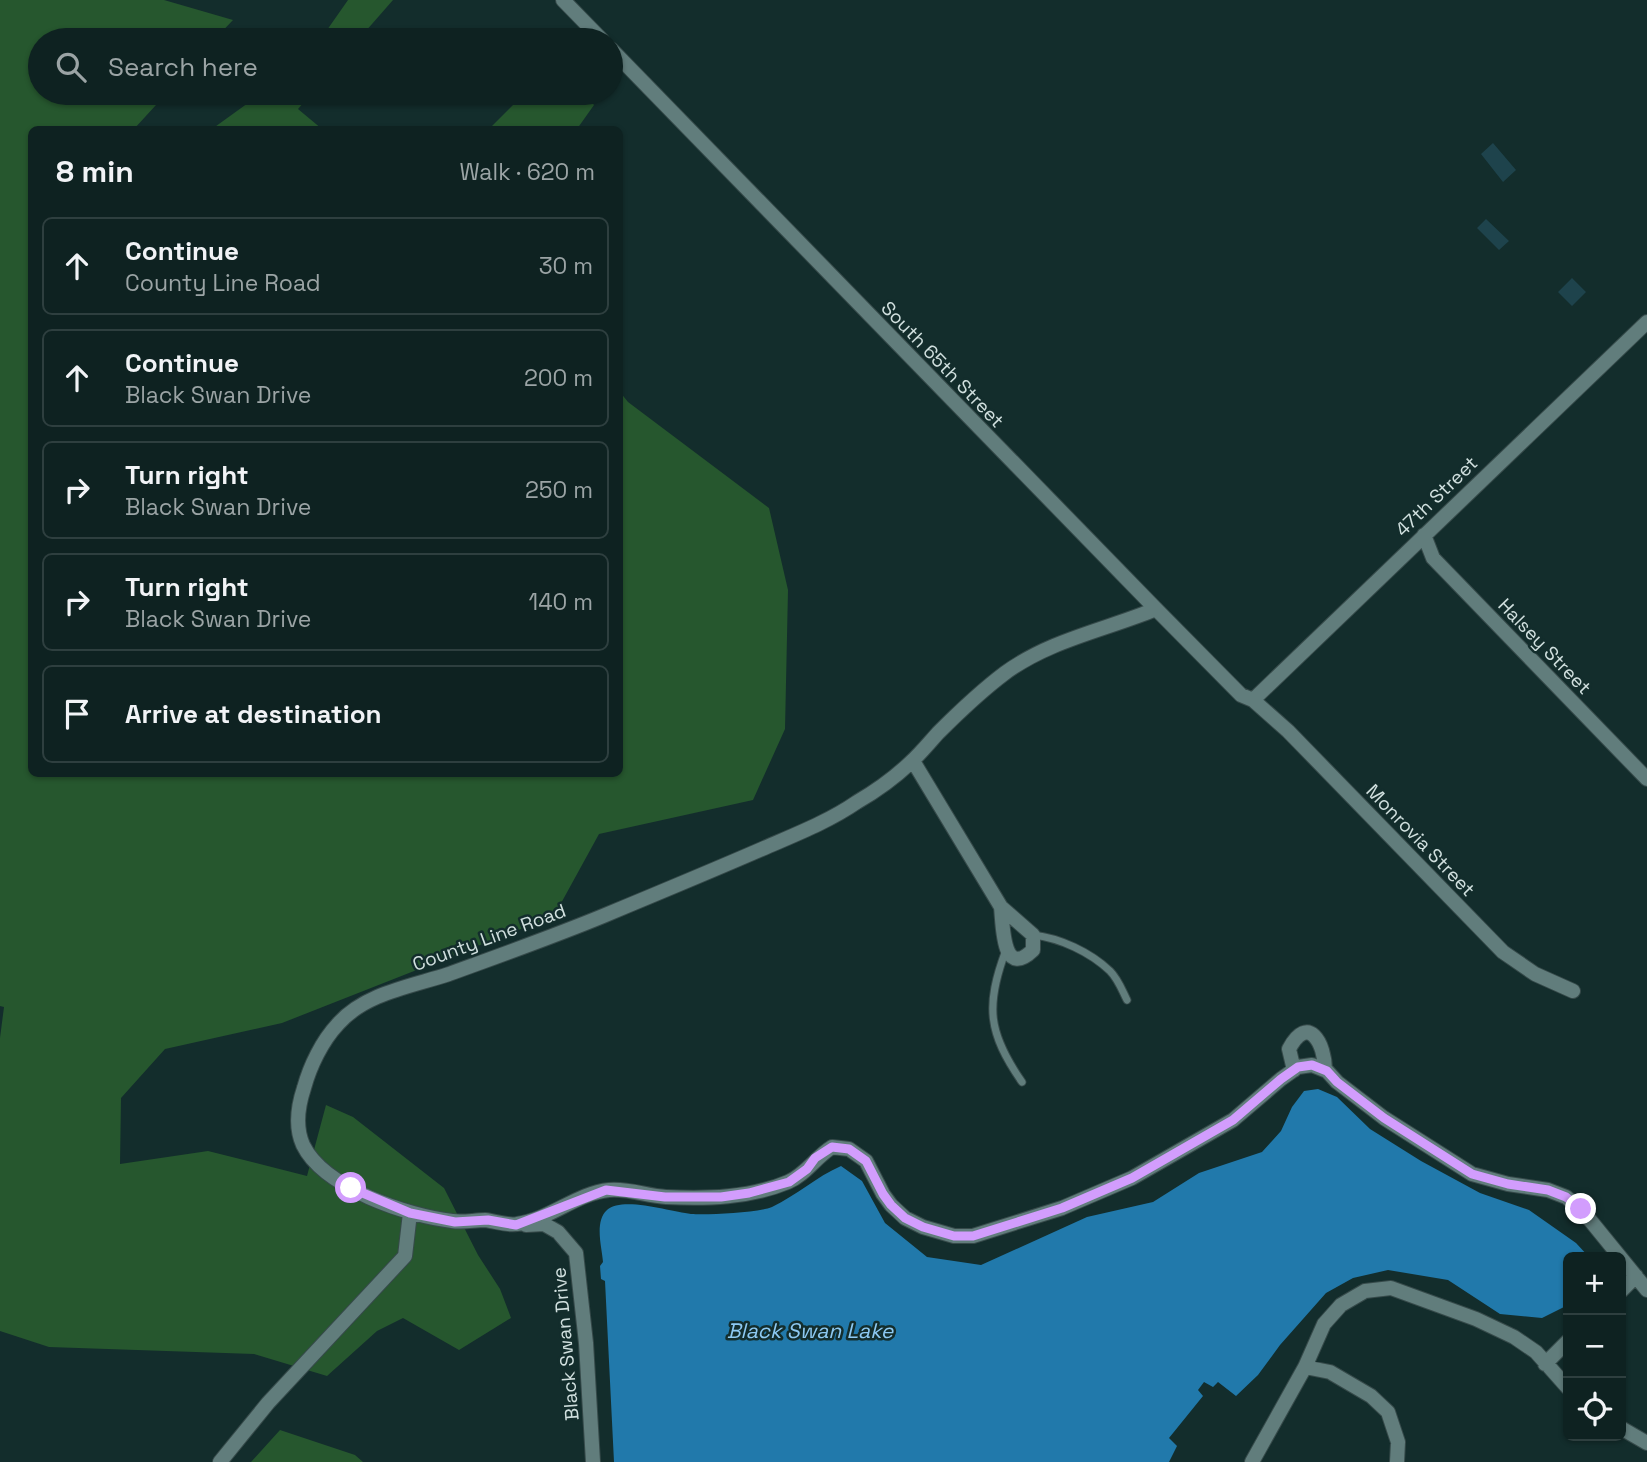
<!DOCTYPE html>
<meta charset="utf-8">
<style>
body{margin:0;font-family:"Space Grotesk",sans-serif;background:#1c2f2e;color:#f1f3f6}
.controls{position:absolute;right:21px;bottom:21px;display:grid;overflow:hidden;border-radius:10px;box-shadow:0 2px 5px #0004}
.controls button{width:63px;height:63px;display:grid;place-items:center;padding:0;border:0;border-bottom:2px solid #2e3f3f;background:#0e2221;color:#f1f3f6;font:35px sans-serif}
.stop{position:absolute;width:21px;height:21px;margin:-16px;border:5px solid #d29dfd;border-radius:50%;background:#fff}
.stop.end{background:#d29dfd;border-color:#fff;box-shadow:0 2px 7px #0008}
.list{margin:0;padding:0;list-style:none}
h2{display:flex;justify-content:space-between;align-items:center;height:91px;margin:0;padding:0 28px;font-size:30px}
h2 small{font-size:23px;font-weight:400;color:#9ba4a5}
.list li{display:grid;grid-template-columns:46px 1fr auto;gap:21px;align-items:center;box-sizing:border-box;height:98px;margin:0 14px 14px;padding:0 14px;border:2px solid #2e3f3f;border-radius:10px}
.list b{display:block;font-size:26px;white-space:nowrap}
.list p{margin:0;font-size:23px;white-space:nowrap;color:#9ba4a5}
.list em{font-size:23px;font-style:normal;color:#9ba4a5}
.icon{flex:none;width:38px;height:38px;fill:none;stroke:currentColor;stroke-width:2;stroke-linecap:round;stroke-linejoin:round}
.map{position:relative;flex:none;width:1647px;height:1462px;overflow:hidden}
.search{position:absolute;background:#0e2221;box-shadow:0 2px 5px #0004;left:28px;top:28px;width:595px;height:77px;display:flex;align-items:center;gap:18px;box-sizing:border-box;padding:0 24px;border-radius:38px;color:#9ba4a5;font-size:26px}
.panel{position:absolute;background:#0e2221;box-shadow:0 2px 5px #0004;left:28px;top:126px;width:595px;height:651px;border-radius:10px}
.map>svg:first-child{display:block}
.green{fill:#26572e}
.water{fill:#2179ab}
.building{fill:#1e434c}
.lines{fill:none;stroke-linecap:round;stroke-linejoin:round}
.lane-casing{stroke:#364a4a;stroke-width:9}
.street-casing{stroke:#364a4a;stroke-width:16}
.lane{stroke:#617d7c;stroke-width:7}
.street{stroke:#617d7c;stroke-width:14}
.route{stroke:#d29dfd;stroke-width:9}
.labels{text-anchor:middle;stroke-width:5;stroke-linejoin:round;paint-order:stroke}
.street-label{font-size:19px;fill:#d1e0df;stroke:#132d2c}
.water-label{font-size:21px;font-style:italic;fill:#8dc9f2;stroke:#132d2c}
</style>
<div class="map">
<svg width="1647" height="1462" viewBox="0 0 1647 1462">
<rect width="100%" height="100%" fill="#132d2c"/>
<path class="green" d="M0,0H164L233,20L214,40H40V93H167L134,129L32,130V774H620V392L628,402L769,508L788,590L785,729L753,800L599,834L554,916L282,1023L165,1049L121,1098L120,1164L208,1151L307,1176L326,1105L353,1117L444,1188L478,1255L500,1289L511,1318L459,1350L403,1318L377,1331L327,1376L254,1354L49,1347L0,1331V1038L4,1007L0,1006Z
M348,0H393L358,40H320Z
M262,93H312L298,109L322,129H212Z
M525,93H584L594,105L577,129H489Z
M280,1430L355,1455L363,1462H251Z"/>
<path class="water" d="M1318,1089L1337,1097L1370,1129L1421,1161L1480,1193L1529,1210L1576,1243L1589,1257H1568V1305L1542,1318L1500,1314L1448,1280L1388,1270L1353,1278L1326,1293L1280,1345L1258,1375L1236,1396L1218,1382L1213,1387L1204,1382L1198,1390L1203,1396L1169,1438L1177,1446L1169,1462H614L605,1281L601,1279L600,1266L603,1262C602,1247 594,1222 607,1210C623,1196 671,1212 691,1214C708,1215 757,1213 772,1207C797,1195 816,1177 841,1166L862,1181L885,1223L927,1257L981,1265L1087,1217L1153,1202L1199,1173L1262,1152L1281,1131L1292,1107L1304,1091Z"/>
<path class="building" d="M1493,143L1516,170L1503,182L1481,154Z
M1486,219L1509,241L1499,250L1477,228Z
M1572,278L1586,292L1572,306L1558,292Z"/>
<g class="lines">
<g class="lane-casing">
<path id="lane" d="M1033,935C1060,938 1090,952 1110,971C1118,979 1122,990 1127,1000
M1006,950C985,1006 988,1033 1022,1082"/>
</g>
<g class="street-casing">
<path id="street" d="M563,0L602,40
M611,49L1156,609L1241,695L1253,700L1288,731L1503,952L1535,974L1573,991
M1424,535L1433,558L1647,779
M1156,609C1105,630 1050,640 1005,673C981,691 959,712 938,733C929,743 920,754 910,763C894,778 876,791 857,802C828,822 794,835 762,849C709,872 656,894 603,916C552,937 501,955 449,974C413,986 365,993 338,1024C322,1041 310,1066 304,1088C298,1106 295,1127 303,1145C324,1188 408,1216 452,1221C463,1223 474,1220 485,1220C495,1221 507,1226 517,1224C549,1220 577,1193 609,1190C628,1188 647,1196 666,1197C706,1199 750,1198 788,1182C805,1175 816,1157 832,1147L849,1149L866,1161L883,1194L891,1205L905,1218L923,1227L954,1236H973L1062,1208L1132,1178L1233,1120L1281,1079L1298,1067L1312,1065L1327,1071L1337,1082L1384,1118L1472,1174L1508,1184L1548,1190L1566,1197L1581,1209L1647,1290
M1253,700L1647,322
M913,761L1001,907L1033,935V950C1002,980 1003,925 1001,907
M1294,1070L1289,1049C1308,1013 1325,1043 1325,1070
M526,1225L544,1224L558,1232L576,1253L586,1343L593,1462
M1621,1291L1636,1276
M1545,1364L1568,1341
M1305,1367L1330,1372L1371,1396L1388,1412L1398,1442L1397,1462
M1621,1428L1647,1443
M220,1462L268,1403L405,1256L410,1213
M1252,1462L1305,1367L1324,1324L1341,1305L1365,1291L1391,1288L1476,1319L1514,1337L1536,1352L1568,1388"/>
</g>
<use href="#lane" class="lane"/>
<use href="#street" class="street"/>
</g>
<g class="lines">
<path class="route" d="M351,1188L410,1213L455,1222L488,1220L516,1225L606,1190L665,1197H721L749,1193L789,1182L807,1169L815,1158L832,1147L849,1149L866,1161L883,1194L891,1205L905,1218L923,1227L954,1236H973L1062,1208L1132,1178L1233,1120L1281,1079L1298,1067L1312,1065L1327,1071L1337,1082L1384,1118L1472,1174L1508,1184L1548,1190L1566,1197L1581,1209"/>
</g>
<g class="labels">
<g class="street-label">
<text transform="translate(943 364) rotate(46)" y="7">South 65th Street</text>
<text transform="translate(1436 496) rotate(-44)" y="7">47th Street</text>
<text transform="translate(1545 646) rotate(46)" y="7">Halsey Street</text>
<text transform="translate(1421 840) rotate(46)" y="7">Monrovia Street</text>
<text transform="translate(489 937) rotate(-20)" y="7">County Line Road</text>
<text transform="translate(565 1344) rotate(-95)" y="7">Black Swan Drive</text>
</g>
<g class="water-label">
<text x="810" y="1338">Black Swan Lake</text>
</g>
</g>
</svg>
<div class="controls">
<button>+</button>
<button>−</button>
<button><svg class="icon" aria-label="locate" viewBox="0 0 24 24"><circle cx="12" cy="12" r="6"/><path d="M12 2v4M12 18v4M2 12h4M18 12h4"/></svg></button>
</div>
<div class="stop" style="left:351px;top:1188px"></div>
<div class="stop end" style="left:1581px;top:1209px"></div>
<div class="search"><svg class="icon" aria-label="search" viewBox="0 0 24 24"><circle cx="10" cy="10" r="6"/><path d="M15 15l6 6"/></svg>Search here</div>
<section class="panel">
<h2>8 min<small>Walk · 620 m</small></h2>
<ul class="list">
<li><svg class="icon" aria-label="ahead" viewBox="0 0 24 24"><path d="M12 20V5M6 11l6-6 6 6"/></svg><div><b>Continue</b><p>County Line Road</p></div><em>30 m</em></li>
<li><svg class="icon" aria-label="ahead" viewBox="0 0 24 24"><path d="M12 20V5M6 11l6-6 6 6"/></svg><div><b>Continue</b><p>Black Swan Drive</p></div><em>200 m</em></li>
<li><svg class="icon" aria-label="right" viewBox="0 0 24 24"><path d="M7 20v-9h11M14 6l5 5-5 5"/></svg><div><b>Turn right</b><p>Black Swan Drive</p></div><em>250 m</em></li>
<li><svg class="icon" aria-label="right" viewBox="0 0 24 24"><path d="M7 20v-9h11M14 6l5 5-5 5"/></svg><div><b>Turn right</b><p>Black Swan Drive</p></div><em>140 m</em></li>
<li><svg class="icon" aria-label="arrive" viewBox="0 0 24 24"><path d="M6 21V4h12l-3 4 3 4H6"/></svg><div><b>Arrive at destination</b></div></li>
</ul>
</section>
</div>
